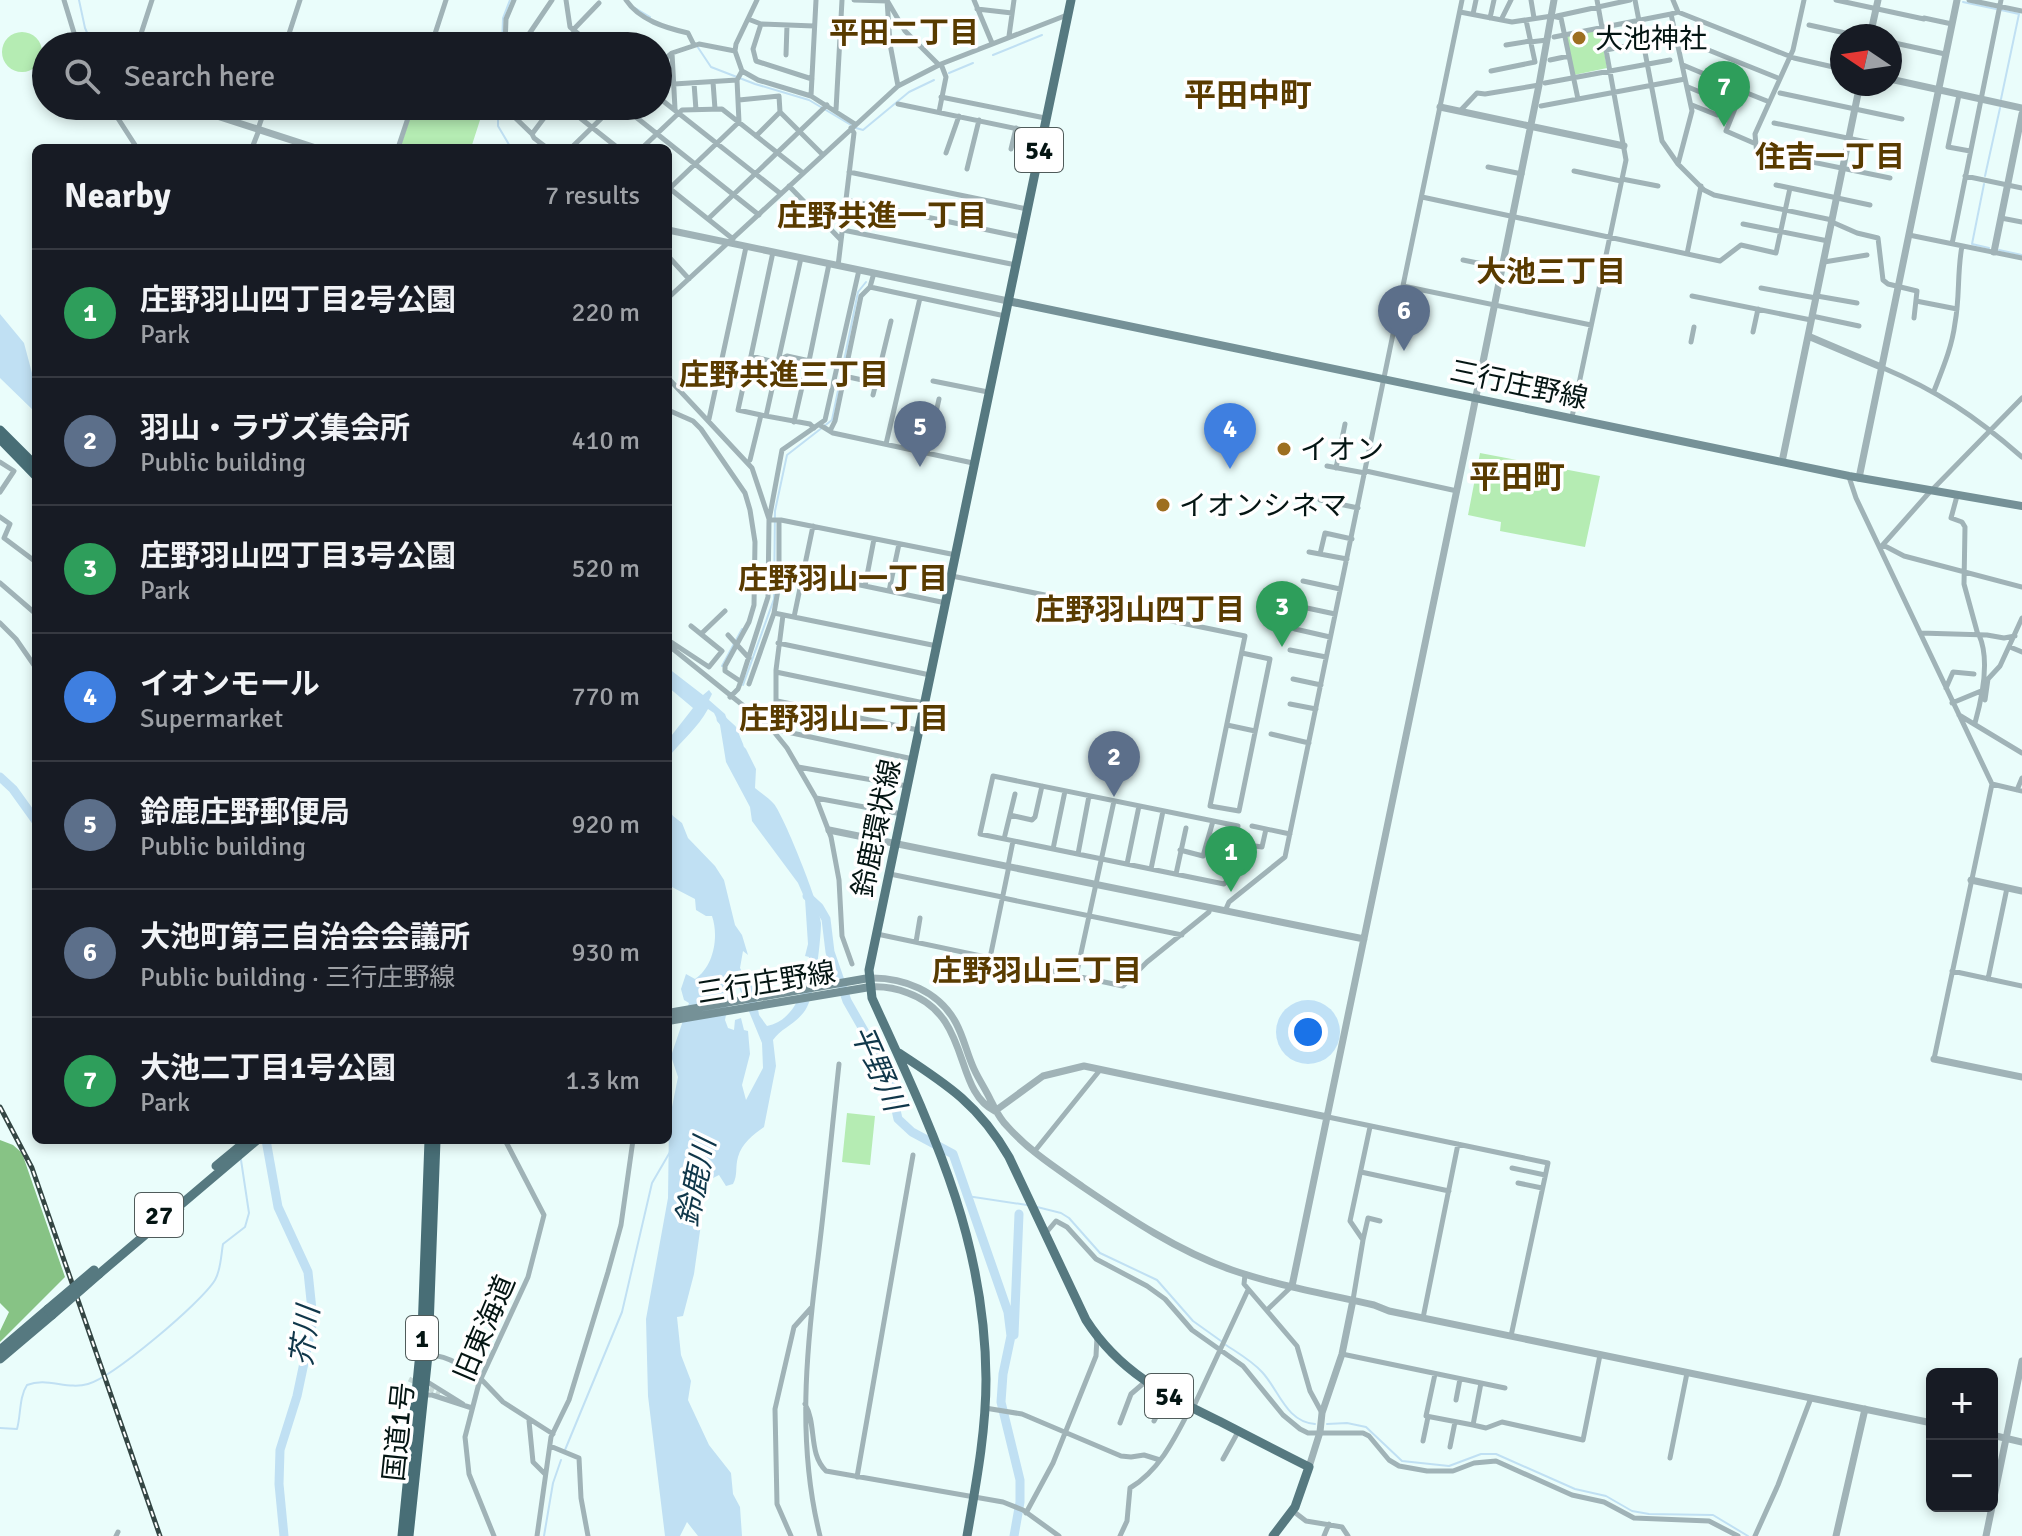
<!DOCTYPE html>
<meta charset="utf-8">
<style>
body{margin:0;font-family:Signika,"Noto Sans JP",sans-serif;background:#242831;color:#f1f3f6}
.controls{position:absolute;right:24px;bottom:24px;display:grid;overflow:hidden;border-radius:12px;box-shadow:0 4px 12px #0003}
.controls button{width:72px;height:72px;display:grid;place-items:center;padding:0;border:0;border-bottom:2px solid #363941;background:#171b24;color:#f1f3f6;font:40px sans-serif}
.compass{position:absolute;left:1830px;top:24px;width:72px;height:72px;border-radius:50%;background:#171b24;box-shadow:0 4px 12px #0003;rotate:283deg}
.you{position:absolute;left:1308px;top:1032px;width:28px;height:28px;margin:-20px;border:6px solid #fff;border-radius:50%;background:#1a73e8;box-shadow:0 0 0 12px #1a73e833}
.badge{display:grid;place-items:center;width:52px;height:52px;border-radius:50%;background:#9d6f20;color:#fff;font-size:26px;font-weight:700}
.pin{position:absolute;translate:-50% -66px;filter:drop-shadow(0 2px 4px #0008)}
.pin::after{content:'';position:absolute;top:42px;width:28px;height:24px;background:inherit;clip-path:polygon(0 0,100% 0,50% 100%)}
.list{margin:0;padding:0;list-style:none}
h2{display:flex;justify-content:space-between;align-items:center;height:104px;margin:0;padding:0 32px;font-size:34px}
h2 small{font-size:26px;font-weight:400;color:#9ea1a6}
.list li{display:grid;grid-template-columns:52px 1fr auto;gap:24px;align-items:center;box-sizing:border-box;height:128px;padding:0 32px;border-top:2px solid #363941}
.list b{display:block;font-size:30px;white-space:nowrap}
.list p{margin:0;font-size:26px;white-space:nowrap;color:#9ea1a6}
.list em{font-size:26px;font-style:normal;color:#9ea1a6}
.icon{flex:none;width:44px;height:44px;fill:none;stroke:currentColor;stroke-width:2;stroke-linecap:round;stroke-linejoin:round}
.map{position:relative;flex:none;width:2022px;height:1536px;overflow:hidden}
.search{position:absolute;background:#171b24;box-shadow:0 4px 12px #0003;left:32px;top:32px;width:640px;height:88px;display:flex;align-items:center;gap:20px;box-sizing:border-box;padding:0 28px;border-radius:44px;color:#9ea1a6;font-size:30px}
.panel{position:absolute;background:#171b24;box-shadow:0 4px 12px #0003;left:32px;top:144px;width:640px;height:1000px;border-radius:12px}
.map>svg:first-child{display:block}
.green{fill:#b5ecb3}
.forest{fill:#87c385}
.water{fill:#c0e0f3;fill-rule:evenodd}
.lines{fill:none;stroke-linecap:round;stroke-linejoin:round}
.stream{stroke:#c0e0f3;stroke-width:2}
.river{stroke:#c0e0f3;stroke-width:9}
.minor-tunnel{stroke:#c8dad8;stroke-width:5;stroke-dasharray:5 2.5;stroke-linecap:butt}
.minor{stroke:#a0b3b7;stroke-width:5}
.tertiary{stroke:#a0b3b7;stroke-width:7}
.secondary{stroke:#759197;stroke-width:8}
.primary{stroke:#567980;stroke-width:9}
.trunk{stroke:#486e76;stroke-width:9}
.rail-casing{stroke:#344644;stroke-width:5}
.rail{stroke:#fff;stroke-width:2;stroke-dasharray:6;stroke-linecap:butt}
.primary-bridge{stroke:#567980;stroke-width:9}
.poi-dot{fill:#9d6f20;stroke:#fff;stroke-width:3}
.labels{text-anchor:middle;stroke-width:7;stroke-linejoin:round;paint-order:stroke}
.shield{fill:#fff;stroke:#4f5b5a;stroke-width:2}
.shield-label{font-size:26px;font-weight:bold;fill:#041513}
.poi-label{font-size:28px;fill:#041513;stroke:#fff;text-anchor:start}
.street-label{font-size:28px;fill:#041513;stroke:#fff}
.neighbourhood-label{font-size:30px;font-weight:bold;fill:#593b00;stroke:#fff}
.water-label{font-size:30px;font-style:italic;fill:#10374a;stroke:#fff}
.quarter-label{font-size:32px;font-weight:bold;fill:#593b00;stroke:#fff}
</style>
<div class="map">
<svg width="2022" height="1536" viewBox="0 0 2022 1536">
<rect width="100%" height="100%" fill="#eafdfb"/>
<path class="green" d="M1600,29L1607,68L1574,75L1566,37Z
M2 52a20 20 0 1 1 40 0a20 20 0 1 1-40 0Z
M414,106H435L480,120L471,148H400Z
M1480,453L1600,476L1585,547L1500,531L1501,522L1468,515Z
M847,1113L875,1116L870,1165L842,1162Z"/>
<path class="forest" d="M0,1140L13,1145L22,1153L65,1277L0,1342V1331L9,1312L0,1303Z"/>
<path class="water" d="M0,314L24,343L32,373L36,376V413L0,378Z
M668,668L703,695L709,690L712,694L709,700L725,714L732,734L746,749L756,769L755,788C761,793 769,798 774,804C784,816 821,908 821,923C821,939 815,993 807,1007C799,1023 782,1027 773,1040L776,1066L764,1127C753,1135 742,1143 738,1157C735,1167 738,1175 733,1184L726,1186L719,1175L709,1180L699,1202L701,1224L694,1274L683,1316L677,1317L681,1355L691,1381L688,1400L709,1445L731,1473L733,1494L740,1507L742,1536H698L687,1522L680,1536H665L648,1396L646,1319L668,1198L669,1122L678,1077L671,1056L689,1003L684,1000L681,989L686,974L695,979C714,967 719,936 712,916H706L696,910L695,899L668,885V808L673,816L682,823L688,838L715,866L724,880L735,925L742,935L748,955L743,951L740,968L748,984L752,972L759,1015L767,1026C797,1020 806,984 809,957L805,956L808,944L805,899L798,883L752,821L750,807L726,762L720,725L714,713L708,709C698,728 681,741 668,758V740L693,708L668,687ZM734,975L762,1043L763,1068L746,1100L742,1085L750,1054L748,1031L744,1030L741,1018L735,1020L734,1030L728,1028L725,1020Z"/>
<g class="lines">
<path class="stream" d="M79,0L85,28L93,46
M1963,2L1996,9
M635,8L650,17
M2001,10L2019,14L2001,99
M502,46L503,18L510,0
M697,46L711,67L755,84L809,100L851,125
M993,55L1042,35
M949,73L973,63
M498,106V126L511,148
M856,128L863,130L909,92L934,80
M1985,176L2000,108
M1984,184L1972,244L1989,248
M1999,250L2022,255
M722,666L742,629
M743,685L774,599L775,511L787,455L832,420L858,292L866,282
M967,1196L1027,1205
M1037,1207L1061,1213L1069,1218L1100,1253L1157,1280L1193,1321L1221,1341
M1226,1345C1238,1353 1252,1361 1262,1372C1279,1390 1286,1422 1315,1424
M1327,1424L1347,1423L1366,1427L1402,1461L1449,1466L1481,1454H1496L1575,1489L1606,1496L1632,1511L1649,1514L1713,1515L1748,1536
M0,1428L17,1429C21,1415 19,1397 27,1385C47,1377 67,1390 88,1384C113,1377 201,1303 215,1280C221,1270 221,1255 223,1244L245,1227L249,1213L241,1160
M565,1450L622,1312L652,1183L670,1152
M544,1536L553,1483L561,1460"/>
<path class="river" d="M721,719L732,729L739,746
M0,777L13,789L36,821
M807,896L819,907L826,919L830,952L847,1001L883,1064L889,1078L898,1119L912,1132L953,1154L1008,1312L1011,1336L1003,1374L1001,1402L1020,1480V1502L1014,1536
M266,1140L278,1207L308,1272L312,1310V1325L297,1396L280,1450L279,1484L284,1536
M1014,1335L1019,1214"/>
<path class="minor-tunnel" d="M171,1195L184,1212
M409,1379L440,1394"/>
<path class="minor" d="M64,0L78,46
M566,0L570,27L593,46
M626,0C639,20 666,28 688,33L694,45
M757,0L736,44L735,51L742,71L758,80L811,96L855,124
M854,0L887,1
M887,0L890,44L898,86
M974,0L992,43
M1531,0L1534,18
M1635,0L1662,141L1678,164L1704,190L1714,195L1832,220
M1673,0L1678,12
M1836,0L1924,19
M1969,0L2022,11
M888,2L905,31L939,65
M977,9L1012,13
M1460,12L1512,22L1552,16L1561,18L1578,99
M1678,12L1794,58L1842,69
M1678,12L1671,14L1692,111L1678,164
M1473,14L1476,0
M1557,16L1630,0
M1490,18L1494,0
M1924,18L1952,24
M748,19L761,24L814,26
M1501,20L1511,0
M761,24L753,49L756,61L812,79
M1809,25L1859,36
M573,30L599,3
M1009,36L1014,0
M527,37L552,0
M1554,37L1671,14
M1676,37L1778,78
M538,40L546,46
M1530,42L1547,40
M1890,42L1945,54
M54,43L61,41L67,46
M1506,45L1530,41
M137,46L152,0
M285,46L300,0
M431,46L446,0
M505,46L506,19L514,0
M1606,50L1666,38
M672,53L675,109
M786,55L787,25
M1550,60L1569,56
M658,65L672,53L699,44L735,51
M1683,65L1714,78
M1491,71L1535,62L1526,20
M713,82L715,109
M694,83L696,110
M1545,83L1670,60
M674,84L737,80
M1727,85L1742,91
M1688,87L1717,99
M1780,93L1902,119
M1959,95L1948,147L1970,151
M811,96L816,0
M658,97L781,194
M941,97L1045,118
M739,100L779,96L780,112L822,154
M898,104L1042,134
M1692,105L1717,115
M110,106L137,148
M503,106L532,134
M565,106L618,148
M622,106L759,215
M1541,106L1685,79
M836,110L842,0
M1460,111L1477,93L1485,94L1539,85
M939,112L946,77L941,64
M1774,123L1896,148
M258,129L266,106
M756,136L780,112
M1756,144L1726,131L1742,91L1767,101
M252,148L259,130
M398,148L412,106
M547,148L534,138L532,134L553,106
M571,148L614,106
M642,148L682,110L722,109L803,173
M1011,149L1016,128
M946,153L959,116
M1768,153L1890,178
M1757,156L1755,134L1793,50L1804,0
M1488,167L1522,174
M967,169L979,120
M1574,171L1621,181
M849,172L1027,209
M1965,176L2022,188
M1622,179L1658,186
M1776,185L1870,205
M789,186L841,240
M669,188L733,239
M669,189L739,122L737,80L742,71
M1422,197L1720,261L1741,245L1776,253L1790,188
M846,200L1021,237
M2001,218L2022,222
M708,219L827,105
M1832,222L1857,233L1878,238L1883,280L1888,284L1917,291L1914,318
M1743,224L1828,241
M843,230L1016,265
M1909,235L2022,258
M1952,244L2001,0
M1687,254L1701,186
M668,256L689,279
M1463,260L1502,268
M1824,262L1867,255
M838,266L854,133L851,128
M1403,286L1591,325
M870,287L1005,316
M1761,288L1816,298
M1692,296L1811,320
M1817,296L1857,303
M668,298L898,86L941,64L1067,15
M1916,301L1957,309
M1812,316L1859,326
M1753,332L1758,309
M1691,342L1694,327
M751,356L773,252
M809,361L829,264
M837,367L859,270
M1881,367C1938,391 1975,416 2022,457
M844,376L876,383L891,321
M668,378L752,468L769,519
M933,381L988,392
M1934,391C1943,368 1952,347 1955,323C1960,297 1957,272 1962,246
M873,395L876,383
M668,410L693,421L701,429L745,493L750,510L755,542L754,605L749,622L725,666V671L740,681
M761,415L738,410L749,360L751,356L778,363
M766,416L801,258
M1572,417L1626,160L1597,0
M709,419L746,247
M794,422L808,361
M820,425L833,433L973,463
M830,431L835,421L861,296L870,287L874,273
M886,444L920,298
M927,453L939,399
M750,460L761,415L810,424L814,428
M0,462L14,471L0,492
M1327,466L1365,473
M1336,468L1345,424
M1366,471L1457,491
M1849,477L1856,498L1992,784L1934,1059
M1957,496L1951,518L1962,522L1965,527L1964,584L1978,635
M1320,500L1358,508
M0,517L10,524L4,538L36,562
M769,520H781L956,555
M779,520V584L774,613L937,646
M1883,545L1904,556L2022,587
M1880,548L1927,495L2022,398
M1309,552L1347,559
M1320,554L1325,533L1352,539
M779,568L946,603
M952,576L1245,636L1210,806L1239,811L1270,659L1242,653
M1303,581L1340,589
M0,583L36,614
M865,586L874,539
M889,591L899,544
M1307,608L1335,614
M794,617L813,526
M0,623L16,639L36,668
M1295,629L1330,637
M1920,633L1987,635L2004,638L2015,636
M701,634L725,611
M728,635L749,658
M668,640L709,667L722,651L691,626
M778,643L930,675
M668,645L770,727L787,748L816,798L831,837L839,880L842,936L852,964
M2010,647L2022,652
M1290,650L1326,657
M776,672L924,703
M1293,679L1321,685
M749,684L774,613
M1946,688L1953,672L1974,674
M730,697L738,689L742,678L768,597L769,520L782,450L825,420L837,367L787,356L779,360
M1985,700L1988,679L2000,666L2022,618
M777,701L918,730
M1952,703L1981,691
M1290,704L1316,709
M1959,715L2022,753
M1975,723C1982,698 1990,659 1979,635
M1227,725L1255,731
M770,727L776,715V670L783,615
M775,732L778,730L913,759
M1271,734L1309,743
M798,767L907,786
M993,776L1238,826L1226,882L1224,884L980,834Z
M1992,784L2022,791
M2017,790L2022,778
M816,798L902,814
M1010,815L1032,820L1035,817L1042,786
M1252,826L1290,834
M1004,839L1015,794
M1248,845L1262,847L1266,829
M1053,849L1065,791
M1180,850L1203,856L1213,821
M1078,854L1089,796
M1127,864L1139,806
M1008,866L1013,841
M1151,869L1163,811
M890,874L1002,897
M1176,874L1186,828
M1003,898L1182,935
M1225,911L1229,902L1285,857L1462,0
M877,934L1076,976L1114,801
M916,942L920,918
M990,958L1009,866
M1952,971L2022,986
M1076,976L1123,986L1147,962L1209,912L1210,908
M1988,979L2007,888
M1328,1117L1548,1163L1511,1336
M1034,1152L1100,1070
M1512,1168L1545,1175
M1361,1172L1449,1191
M1518,1183L1542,1188
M1045,1234L1056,1221L1067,1227L1096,1259L1147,1286L1165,1299L1192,1330L1243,1366L1283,1415L1300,1429L1308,1433H1363L1369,1436L1389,1460L1399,1466L1427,1471H1453L1474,1463L1496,1461L1572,1495L1604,1502L1634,1518L1709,1521L1738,1536
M1363,1240L1368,1218L1380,1221
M1245,1275L1244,1284L1297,1346L1310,1391L1322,1413
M1353,1300L1363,1240L1350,1221L1370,1127
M1267,1310L1292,1286
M1423,1318L1458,1144
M1342,1354L1481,1383L1473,1425L1486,1428L1502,1422L1583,1440L1600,1355
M429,1355C449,1356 467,1367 479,1383
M1435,1374L1426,1416L1473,1425
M481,1379L503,1402L553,1434
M426,1381L463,1404
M1481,1383L1505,1388
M425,1395H432L472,1408
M1456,1400L1460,1379
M805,1404C817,1424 808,1454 826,1471L1003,1502L1023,1510L1059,1536
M985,1408L1022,1414L1121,1456L1131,1457L1144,1455L1160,1460
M1193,1408L1248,1290
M529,1421L533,1462L545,1474
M1154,1421L1168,1395
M1120,1423L1131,1394L1145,1382
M1423,1441L1428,1417
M550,1446L579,1458L581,1498L588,1536
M1450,1447L1455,1422
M1670,1458L1687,1373
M1223,1459L1238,1432
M857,1477L913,1155
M1293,1511L1306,1521L1342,1527L1348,1536
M1026,1513L1053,1463L1096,1356L1097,1337
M116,1536L118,1532
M494,1536L469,1474L465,1437L479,1383L528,1277L544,1215L505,1140
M537,1536L551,1437L569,1400L608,1272L621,1225L633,1140
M791,1536L777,1504L775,1409L794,1327L811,1308
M820,1536C797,1444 806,1351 818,1258C826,1193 832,1129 839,1064
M1120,1536L1127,1521L1130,1488C1160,1470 1175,1438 1191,1407
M1324,1536L1329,1524
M1755,1536L1778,1485L1811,1398"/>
<path class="tertiary" d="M1870,36L1878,0
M1890,79L2022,108
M186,106L316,148
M1440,107L1624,146
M668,230L1008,301
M1994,252L2022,114
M1808,336L1881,367
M1782,462L1860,84
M1859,478L1957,0
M829,830L1364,939
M1971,880L2022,891
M869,978C903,977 939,991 956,1023C964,1038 967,1054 974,1069C979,1080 986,1090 991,1101C996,1110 999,1118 1007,1126C1029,1151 1056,1168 1083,1187C1130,1219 1178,1251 1232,1270C1278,1286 1327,1294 1374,1305L1389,1311L1932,1423
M870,987C884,986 895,988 908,993C972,1016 953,1091 995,1111
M1934,1059L2022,1077
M995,1111L1043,1076L1084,1066L1327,1117
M1292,1286L1467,441L1539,85L1554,0
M1992,1435L2022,1442
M1309,1467L1320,1432L1322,1413L1342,1354L1353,1300
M1836,1536L1865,1409
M1986,1536L2022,1361"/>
<path class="secondary" d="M1008,301L1849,476L2022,506
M668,1013L869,978
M668,1021L870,987"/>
<path class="primary" d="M899,1053C948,1085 979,1105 1009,1157L1086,1320C1120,1373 1166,1395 1221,1422C1250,1437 1279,1452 1309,1467L1295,1507L1273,1536
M216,1166L245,1142
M99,1274L257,1140
M0,1350L48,1309
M0,1359L52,1315
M967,1536C976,1484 986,1432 986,1379C985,1234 930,1126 872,998L869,970L1071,0"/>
<path class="trunk" d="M0,430L36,466
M0,439L36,476
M402,1536L422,1332L429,1140
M409,1536L428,1355L436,1140"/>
<g class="rail-casing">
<path id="rail" d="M0,1107L32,1168L160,1536"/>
</g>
<use href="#rail" class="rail"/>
<path class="primary-bridge" d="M48,1309L94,1270
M52,1315L99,1274"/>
</g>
<g class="poi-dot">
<circle cx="1579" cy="38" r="8"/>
<circle cx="1284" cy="449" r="8"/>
<circle cx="1163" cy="505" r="8"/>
</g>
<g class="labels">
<g class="shield">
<rect x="1015" y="128" width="48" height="44" rx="6"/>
<rect x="135" y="1193" width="48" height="44" rx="6"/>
<rect x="406" y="1316" width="32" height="44" rx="6"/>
<rect x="1145" y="1374" width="48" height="44" rx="6"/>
</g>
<g class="shield-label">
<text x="1039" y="159">54</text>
<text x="159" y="1224">27</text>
<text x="422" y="1347">1</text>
<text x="1169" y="1405">54</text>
</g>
<g class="poi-label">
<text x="1595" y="48">大池神社</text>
<text x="1300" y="459">イオン</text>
<text x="1179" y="515">イオンシネマ</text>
</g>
<g class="street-label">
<text transform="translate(1519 384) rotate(12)" y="10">三行庄野線</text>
<text transform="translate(876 828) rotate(-78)" y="10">鈴鹿環状線</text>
<text transform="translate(766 982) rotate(-9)" y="10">三行庄野線</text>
<text transform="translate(484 1328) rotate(-67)" y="10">旧東海道</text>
<text transform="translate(398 1432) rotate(-84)" y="10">国道1号</text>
</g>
<g class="neighbourhood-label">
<text x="904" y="43">平田二丁目</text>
<text x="1830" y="167">住吉一丁目</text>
<text x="882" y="226">庄野共進一丁目</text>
<text x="1551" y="282">大池三丁目</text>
<text x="784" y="385">庄野共進三丁目</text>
<text x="843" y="589">庄野羽山一丁目</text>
<text x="1140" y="620">庄野羽山四丁目</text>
<text x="844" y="729">庄野羽山二丁目</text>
<text x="1037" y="981">庄野羽山三丁目</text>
</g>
<g class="water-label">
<text transform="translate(878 1068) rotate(66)" y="10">平野川</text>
<text transform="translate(696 1182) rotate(-78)" y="10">鈴鹿川</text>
<text transform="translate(305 1336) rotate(-83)" y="10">芥川</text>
</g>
<g class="quarter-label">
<text x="1248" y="106">平田中町</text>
<text x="1517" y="488">平田町</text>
</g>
</g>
</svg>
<div class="controls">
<button>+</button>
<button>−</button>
</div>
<svg class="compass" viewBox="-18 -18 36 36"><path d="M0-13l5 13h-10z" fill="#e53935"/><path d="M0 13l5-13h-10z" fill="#9ea1a6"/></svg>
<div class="you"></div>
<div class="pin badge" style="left:1231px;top:892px;background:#2e9e5b">1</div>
<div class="pin badge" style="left:1114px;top:797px;background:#5c6f8a">2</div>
<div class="pin badge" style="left:1282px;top:647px;background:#2e9e5b">3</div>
<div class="pin badge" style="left:1230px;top:469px;background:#3f7fe0">4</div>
<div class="pin badge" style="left:920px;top:467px;background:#5c6f8a">5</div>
<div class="pin badge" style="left:1404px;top:351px;background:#5c6f8a">6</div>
<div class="pin badge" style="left:1724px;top:127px;background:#2e9e5b">7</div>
<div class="search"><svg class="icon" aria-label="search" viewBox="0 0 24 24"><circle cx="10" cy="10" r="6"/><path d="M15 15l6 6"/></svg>Search here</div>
<section class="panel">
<h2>Nearby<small>7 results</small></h2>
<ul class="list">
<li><span class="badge" style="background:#2e9e5b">1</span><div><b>庄野羽山四丁目2号公園</b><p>Park</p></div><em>220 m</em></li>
<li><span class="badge" style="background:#5c6f8a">2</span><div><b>羽山・ラヴズ集会所</b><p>Public building</p></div><em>410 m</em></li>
<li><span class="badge" style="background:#2e9e5b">3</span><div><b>庄野羽山四丁目3号公園</b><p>Park</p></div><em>520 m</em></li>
<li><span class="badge" style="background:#3f7fe0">4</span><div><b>イオンモール</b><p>Supermarket</p></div><em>770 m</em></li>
<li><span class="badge" style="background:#5c6f8a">5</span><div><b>鈴鹿庄野郵便局</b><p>Public building</p></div><em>920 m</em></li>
<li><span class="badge" style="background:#5c6f8a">6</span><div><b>大池町第三自治会会議所</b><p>Public building · 三行庄野線</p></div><em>930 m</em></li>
<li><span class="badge" style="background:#2e9e5b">7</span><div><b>大池二丁目1号公園</b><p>Park</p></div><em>1.3 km</em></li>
</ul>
</section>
</div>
